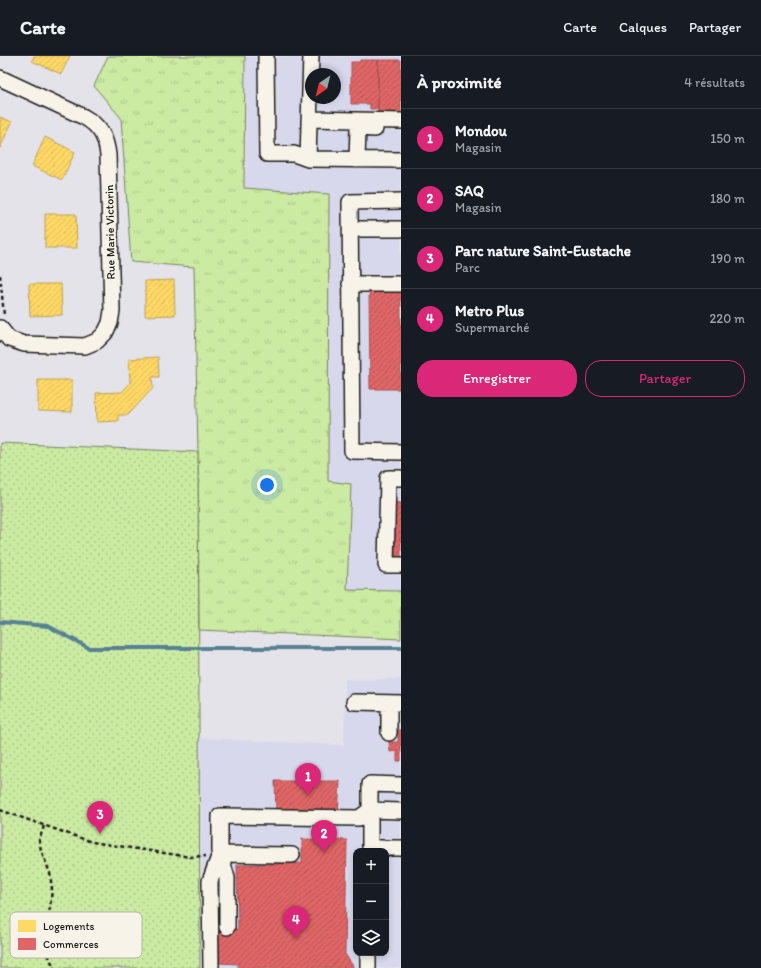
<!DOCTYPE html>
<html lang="fr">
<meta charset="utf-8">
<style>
body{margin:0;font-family:Itim,sans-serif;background:#242831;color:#f1f3f6}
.controls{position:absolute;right:12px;bottom:12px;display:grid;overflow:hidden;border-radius:8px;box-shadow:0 2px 6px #0003}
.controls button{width:36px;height:36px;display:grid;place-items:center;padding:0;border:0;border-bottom:1px solid #363941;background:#171b24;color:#f1f3f6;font:20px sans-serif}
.compass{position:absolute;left:305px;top:12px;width:36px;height:36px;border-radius:50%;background:#171b24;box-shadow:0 2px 6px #0003;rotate:215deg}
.you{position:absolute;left:267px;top:429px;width:14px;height:14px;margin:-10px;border:3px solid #fff;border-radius:50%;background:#1a73e8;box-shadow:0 0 0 6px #1a73e833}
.badge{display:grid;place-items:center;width:26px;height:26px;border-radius:50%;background:#db2777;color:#fff;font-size:13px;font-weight:700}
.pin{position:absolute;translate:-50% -33px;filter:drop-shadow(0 1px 2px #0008)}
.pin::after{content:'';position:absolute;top:21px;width:14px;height:12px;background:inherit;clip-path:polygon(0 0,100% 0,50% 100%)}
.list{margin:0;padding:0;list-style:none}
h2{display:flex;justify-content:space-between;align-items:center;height:52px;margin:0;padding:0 16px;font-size:17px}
h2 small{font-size:13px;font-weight:400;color:#9ea1a6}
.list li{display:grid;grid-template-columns:26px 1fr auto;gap:12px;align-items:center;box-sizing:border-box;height:60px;padding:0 16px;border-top:1px solid #363941}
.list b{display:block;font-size:15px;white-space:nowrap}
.list p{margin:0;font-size:13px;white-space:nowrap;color:#9ea1a6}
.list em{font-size:13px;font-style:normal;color:#9ea1a6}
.actions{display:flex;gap:8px;padding:12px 16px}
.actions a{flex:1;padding:9px 0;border:1px solid #db2777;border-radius:16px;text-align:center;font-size:14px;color:#db2777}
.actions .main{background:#db2777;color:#fff}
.icon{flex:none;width:22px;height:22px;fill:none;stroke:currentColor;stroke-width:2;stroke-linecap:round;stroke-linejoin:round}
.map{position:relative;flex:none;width:401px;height:912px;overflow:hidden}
header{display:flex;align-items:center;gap:24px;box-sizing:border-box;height:56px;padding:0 20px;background:#171b24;border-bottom:1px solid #363941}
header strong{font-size:19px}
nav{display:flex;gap:22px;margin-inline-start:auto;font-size:14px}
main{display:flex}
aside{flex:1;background:#171b24}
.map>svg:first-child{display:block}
.built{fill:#d8d8ec;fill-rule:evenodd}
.grass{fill:url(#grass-tufts);stroke:#74835f}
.park{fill:url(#park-dots);stroke:#74835f}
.homes{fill:url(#homes-hatch);stroke:#bba050}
.shops{fill:url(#shops-hatch);stroke:#a55050}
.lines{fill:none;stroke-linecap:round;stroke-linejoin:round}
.stream{stroke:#598193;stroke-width:4}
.minor-casing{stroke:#1c1c1c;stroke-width:18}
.path{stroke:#1c1c1c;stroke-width:2.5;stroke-dasharray:4 3;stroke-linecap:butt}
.minor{stroke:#f7f3e8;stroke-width:15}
.labels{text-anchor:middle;stroke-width:4;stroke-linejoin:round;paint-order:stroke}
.street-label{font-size:12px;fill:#1c1c1c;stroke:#f7f3e8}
.key{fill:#f7f3e8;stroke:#b5b2ab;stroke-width:1}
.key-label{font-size:11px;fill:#1c1c1c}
</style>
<header>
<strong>Carte</strong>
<nav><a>Carte</a><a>Calques</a><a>Partager</a></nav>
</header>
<main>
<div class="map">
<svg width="401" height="912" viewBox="0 0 401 912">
<defs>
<pattern id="grass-tufts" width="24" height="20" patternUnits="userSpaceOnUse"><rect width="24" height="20" fill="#cbeaa2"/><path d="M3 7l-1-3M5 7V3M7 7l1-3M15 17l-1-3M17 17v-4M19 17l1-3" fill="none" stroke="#aec88b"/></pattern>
<pattern id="park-dots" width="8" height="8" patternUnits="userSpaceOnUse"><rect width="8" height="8" fill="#cbeaa2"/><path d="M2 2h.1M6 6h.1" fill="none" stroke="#aec88b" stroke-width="1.8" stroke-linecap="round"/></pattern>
<pattern id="homes-hatch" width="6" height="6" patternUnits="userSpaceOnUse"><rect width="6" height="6" fill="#ffd966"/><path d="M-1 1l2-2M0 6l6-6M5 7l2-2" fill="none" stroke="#daba58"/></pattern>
<pattern id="shops-hatch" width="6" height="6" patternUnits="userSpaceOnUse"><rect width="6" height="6" fill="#e06666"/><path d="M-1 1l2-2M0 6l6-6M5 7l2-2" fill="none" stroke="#b55353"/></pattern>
</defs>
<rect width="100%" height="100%" fill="#e5e3ea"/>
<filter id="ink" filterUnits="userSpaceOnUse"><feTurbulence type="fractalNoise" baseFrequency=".025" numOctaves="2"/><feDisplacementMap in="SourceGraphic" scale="8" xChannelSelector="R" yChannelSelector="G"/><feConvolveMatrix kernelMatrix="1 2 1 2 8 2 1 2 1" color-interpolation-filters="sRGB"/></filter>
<g filter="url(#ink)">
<path class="built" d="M245,0H401V535L347,534L351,428L328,426L244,132L246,108ZM311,18H335V42H311Z
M345,623H401V912H203L199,682L344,689ZM356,795H386V897H356Z"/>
<path class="grass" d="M108,0H245L244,132L329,138L328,425L351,428L347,534L401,535V583L199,574L198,396L194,211L131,206L121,62L94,30Z"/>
<path class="park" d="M0,387L198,396L200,912H0Z"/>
<path class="homes" d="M34,0H70L61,18L32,5Z
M0,61L12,66L0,92Z
M45,81L75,96L62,124L32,110Z
M45,158H76L77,192H45Z
M174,224L175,259L145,260V225Z
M29,228H61L62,259L30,260Z
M158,301L159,321H152L153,332L128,359H118V365L97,366L96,337L122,336L130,327L129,303Z
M38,324H72V356L38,355Z"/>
<path class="shops" d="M360,4H378V53H370V48H351V6H360Z
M378,4H401V61H378Z
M369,232H401V333H370Z
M394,446L401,447V502H394Z
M398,674H401V705H397V695L390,696L389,686H398Z
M275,725H340L338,758L276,756Z
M302,783L347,784L345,898L353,910V912H238V908L219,907V874L238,873L237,809L302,807Z"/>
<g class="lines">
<path class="stream" d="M0,566L48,570L89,592H401"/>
<g class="minor-casing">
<path id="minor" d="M266,0L267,98H294L308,103
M311,0L308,103L401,104
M0,22L84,61C100,70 106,81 108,99L112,255L110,267L105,277L97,285L85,290L24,288L9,283L0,272
M310,63L401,65
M357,104L358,72L375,73
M401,145L350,146L352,395L401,396
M351,173H401
M350,228H401
M401,422H388L386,509H401
M354,646L401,647
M389,677V647
M370,792H401
M370,795V728L401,729
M220,798L227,822V871
M292,799L220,798V760L359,762L370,754L401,755
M211,912L210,825L220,798
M368,912V897"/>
</g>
<path class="path" d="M0,219L4,259
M0,754L92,786L190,801L206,800
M44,770L39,784L41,794L50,817L52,833L50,852L43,879L48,898L54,912"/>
<use href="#minor" class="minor"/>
</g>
</g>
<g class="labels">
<g class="street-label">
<text transform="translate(110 176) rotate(-91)" y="4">Rue Marie Victorin</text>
</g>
</g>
<rect x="10" y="856" width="132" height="46" rx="6" class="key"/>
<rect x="18" y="864" width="18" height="12" fill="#ffd966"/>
<rect x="18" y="882" width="18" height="12" fill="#e06666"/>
<g class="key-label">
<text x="43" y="874">Logements</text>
<text x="43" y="892">Commerces</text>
</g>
</svg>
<div class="controls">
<button>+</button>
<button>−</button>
<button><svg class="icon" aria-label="layers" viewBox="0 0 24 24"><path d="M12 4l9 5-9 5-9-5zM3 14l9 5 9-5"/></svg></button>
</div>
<svg class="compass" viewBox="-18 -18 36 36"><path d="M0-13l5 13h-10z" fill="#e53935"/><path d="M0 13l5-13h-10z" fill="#9ea1a6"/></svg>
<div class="you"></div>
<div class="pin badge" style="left:308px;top:740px">1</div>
<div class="pin badge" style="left:324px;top:797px">2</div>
<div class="pin badge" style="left:100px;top:778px">3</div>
<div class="pin badge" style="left:296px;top:883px">4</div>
</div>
<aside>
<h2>À proximité<small>4 résultats</small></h2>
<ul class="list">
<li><span class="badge">1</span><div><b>Mondou</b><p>Magasin</p></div><em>150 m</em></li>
<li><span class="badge">2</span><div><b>SAQ</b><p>Magasin</p></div><em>180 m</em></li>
<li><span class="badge">3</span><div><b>Parc nature Saint-Eustache</b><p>Parc</p></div><em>190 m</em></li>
<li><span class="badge">4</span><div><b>Metro Plus</b><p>Supermarché</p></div><em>220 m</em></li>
</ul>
<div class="actions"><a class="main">Enregistrer</a><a>Partager</a></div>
</aside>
</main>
